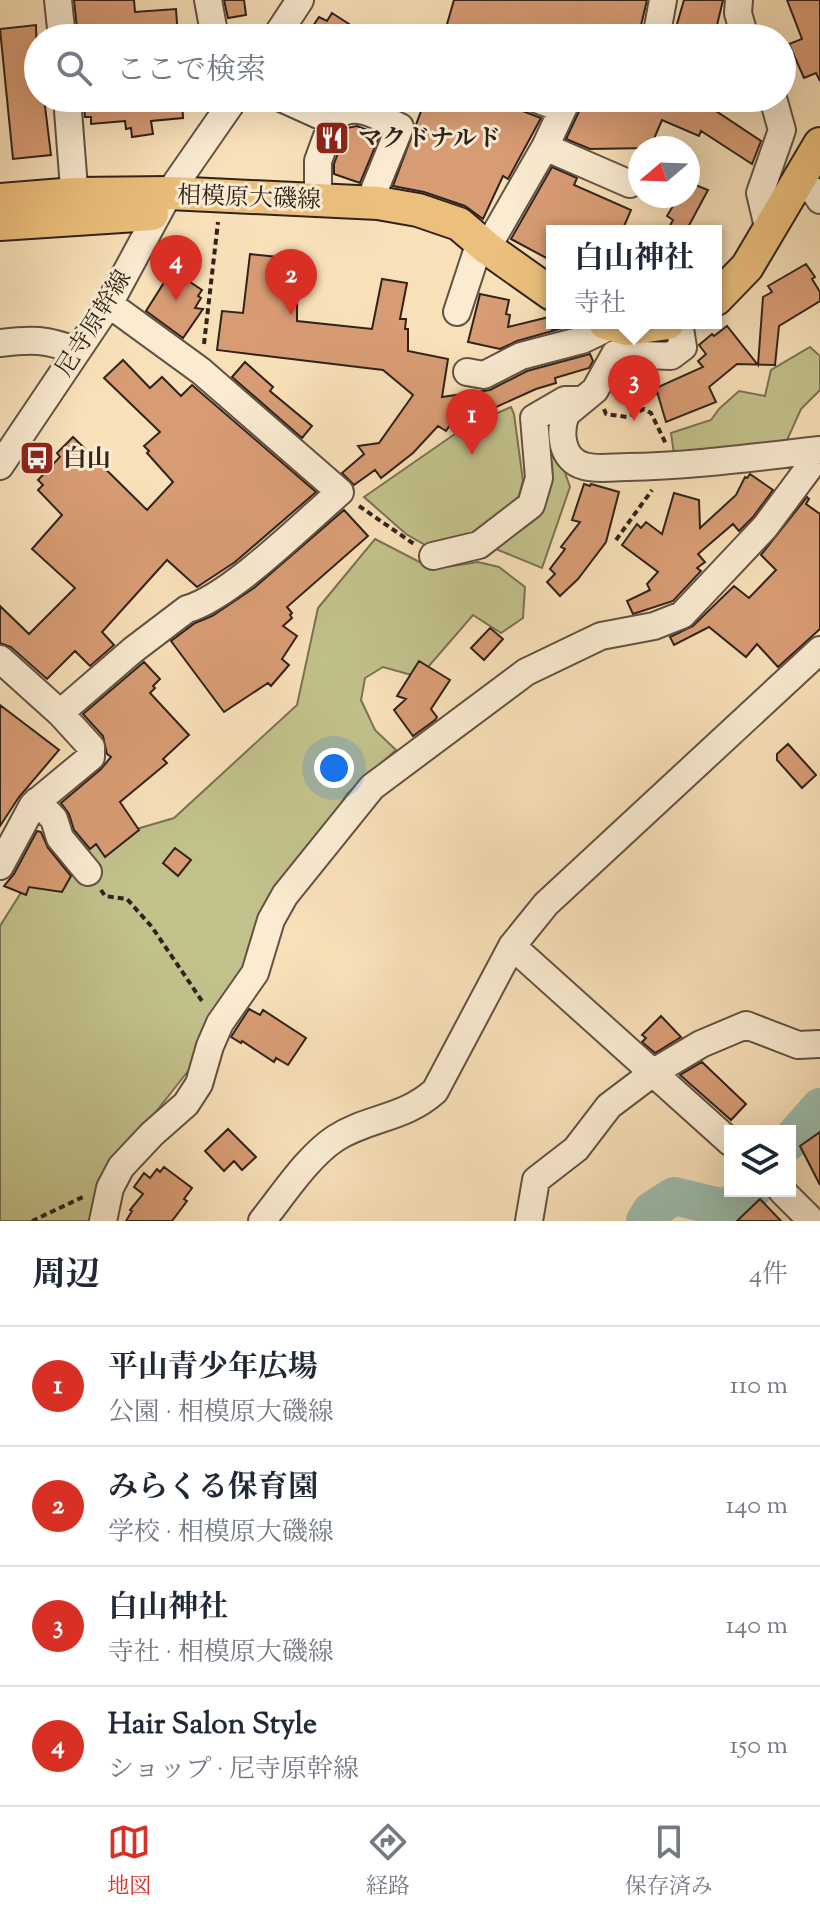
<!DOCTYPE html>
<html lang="ja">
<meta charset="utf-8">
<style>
body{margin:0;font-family:"Sorts Mill Goudy","Noto Serif JP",serif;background:#f6f6f7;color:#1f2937}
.controls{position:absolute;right:24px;bottom:24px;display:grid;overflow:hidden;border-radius:0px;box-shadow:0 8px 32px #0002}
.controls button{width:72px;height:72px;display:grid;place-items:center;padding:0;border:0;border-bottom:2px solid #e0e1e3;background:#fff;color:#1f2937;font:40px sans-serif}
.compass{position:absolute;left:628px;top:136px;width:72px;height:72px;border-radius:50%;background:#fff;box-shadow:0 8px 32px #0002;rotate:251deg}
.you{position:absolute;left:334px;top:768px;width:28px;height:28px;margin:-20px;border:6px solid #fff;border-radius:50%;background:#1a73e8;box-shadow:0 0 0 12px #1a73e833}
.badge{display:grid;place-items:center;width:52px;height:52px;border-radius:50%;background:#d93025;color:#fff;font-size:26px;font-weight:700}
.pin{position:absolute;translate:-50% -66px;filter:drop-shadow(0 2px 4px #0008)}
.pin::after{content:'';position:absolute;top:42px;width:28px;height:24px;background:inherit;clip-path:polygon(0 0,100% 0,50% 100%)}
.popup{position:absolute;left:546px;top:225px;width:176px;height:104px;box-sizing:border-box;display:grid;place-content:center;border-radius:0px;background:#fff;filter:drop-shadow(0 2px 6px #0005);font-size:26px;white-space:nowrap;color:#747a83}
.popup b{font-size:30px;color:#1f2937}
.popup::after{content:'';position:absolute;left:50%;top:100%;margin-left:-16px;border:16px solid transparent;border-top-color:#fff}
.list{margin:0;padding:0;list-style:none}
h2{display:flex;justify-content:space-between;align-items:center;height:104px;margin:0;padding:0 32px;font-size:34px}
h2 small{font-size:26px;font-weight:400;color:#747a83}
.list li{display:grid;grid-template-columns:52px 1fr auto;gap:24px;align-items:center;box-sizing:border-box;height:120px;padding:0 32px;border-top:2px solid #e0e1e3}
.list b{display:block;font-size:30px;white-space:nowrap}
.list p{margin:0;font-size:26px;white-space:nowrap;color:#747a83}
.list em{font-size:26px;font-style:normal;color:#747a83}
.icon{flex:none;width:44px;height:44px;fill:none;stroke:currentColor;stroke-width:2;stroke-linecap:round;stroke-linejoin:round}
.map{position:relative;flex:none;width:820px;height:1221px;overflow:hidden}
.search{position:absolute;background:#fff;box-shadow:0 8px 32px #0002;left:24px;right:24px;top:24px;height:88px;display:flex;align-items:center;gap:20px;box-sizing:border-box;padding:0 28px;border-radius:44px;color:#747a83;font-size:30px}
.sheet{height:584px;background:#fff}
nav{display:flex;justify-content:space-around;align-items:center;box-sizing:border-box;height:112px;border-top:2px solid #e0e1e3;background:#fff;font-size:22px;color:#747a83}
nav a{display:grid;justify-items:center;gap:4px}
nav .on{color:#d93025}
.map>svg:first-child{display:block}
.green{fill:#c2c18b;stroke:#797254;stroke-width:2}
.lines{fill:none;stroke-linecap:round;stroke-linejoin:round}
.river{stroke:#9dbdad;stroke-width:38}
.building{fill:#d89c74;stroke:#30231c;stroke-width:2}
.minor-casing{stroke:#625243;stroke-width:30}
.major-casing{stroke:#30231c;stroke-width:36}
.path{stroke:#30231c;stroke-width:4;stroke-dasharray:6 4;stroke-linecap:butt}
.minor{stroke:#faebd1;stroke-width:26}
.major{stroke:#ecc07c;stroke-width:32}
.labels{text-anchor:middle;stroke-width:6;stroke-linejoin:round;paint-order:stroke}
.poi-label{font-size:24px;font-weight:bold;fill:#30231c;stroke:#faebd1;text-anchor:start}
.street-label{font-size:24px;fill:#30231c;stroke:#faebd1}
</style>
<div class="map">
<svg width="820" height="1221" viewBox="0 0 820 1221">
<rect width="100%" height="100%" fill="#f8e0b8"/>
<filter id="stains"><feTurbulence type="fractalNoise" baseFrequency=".0025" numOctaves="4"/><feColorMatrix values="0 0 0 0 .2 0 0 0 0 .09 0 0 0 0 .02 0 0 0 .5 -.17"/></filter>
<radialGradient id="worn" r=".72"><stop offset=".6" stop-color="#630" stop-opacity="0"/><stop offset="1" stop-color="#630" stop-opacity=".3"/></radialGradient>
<path class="green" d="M810,347L820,356V390L801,409L787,440L720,451L674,454L671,433L711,420L719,409L739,391L765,396L771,370Z
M511,407L514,414L523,481L518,499L469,540L432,549L406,534L364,497L462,429Z
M549,426L570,487L542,568L491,547L539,514L538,432Z
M375,539L433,569L478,562L499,567L525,587L523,618L501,633L473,615L422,674H408L383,667L365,678L361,700L375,730L396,750L347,794L321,834L196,1061L103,1179L94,1221H0V926L44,856L174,818L297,705L318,608Z"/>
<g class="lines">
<path class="river" d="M790,1141L820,1107
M645,1221L651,1211L674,1196L724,1208L752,1191"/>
</g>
<path class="building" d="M74,0H134L135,12L176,9L178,38H78Z
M224,0H244L246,15L228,18Z
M454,0H647L638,38H443Z
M684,0H723L714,38H673Z
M787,0H820V81L816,73L804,78L789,44L802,39Z
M332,13L349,24L347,27L363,38H305L319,17L327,21Z
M36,25L38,98H44L51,155L13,159L0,29Z
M83,98H182L183,118L151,121L153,134L132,137L131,128L126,129L125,121L91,124V117H85Z
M426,98H467L486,106L489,98L541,118L508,179L503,176L483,219L465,206L424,192L393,186Z
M600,98L643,107L647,98H728L716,111L761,141L752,164L701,131L699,136L662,120L650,148L590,149L566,139L583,103L597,110Z
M357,126L380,135L360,183L334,174V164L347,128Z
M552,167L577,178L574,185L631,210L622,231H552V261L511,239Z
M688,182L708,190L686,231H667L673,220L667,216L679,196H688Z
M250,254L297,259V321L372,329L382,279L407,283L400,319H406L405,329H408V351L448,359L442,397L490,390L527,371L590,354L593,361L589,368L555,378L556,383L536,389L485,412L456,417V425H450L446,431L438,426L413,453L381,478L375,470L354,485L342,473L364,454L358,446L379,443L413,395L383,370L217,350L222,311L243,313Z
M806,264L815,277L812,279L820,292V301L779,326L775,365L737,364L709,387L716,402L666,422L656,388L703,367L698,361L706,354L699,345L712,334L714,336L727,326L758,365L763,297L772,292L768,286Z
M172,270L202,290L198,296L201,298L195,308L203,309L183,338L146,311Z
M480,294L509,300L506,314L510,315L508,327L549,317L552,329L563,326V328L517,341L500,349L468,342Z
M123,360L150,388L162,377L181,396L192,385L316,492L235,562L197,587L167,560L102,632L114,645L90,666L75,651L47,679L11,647L0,643V606L29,634L75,588L32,549L62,515L38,490L43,485L38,480L60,457L57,453L73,437L147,510L173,482L147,453L149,451L144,446L160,432L104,378Z
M245,362L273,387L270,391L312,426L302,438L232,377Z
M645,371L656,394L631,407L618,381Z
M750,474L773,490L753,517L739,531L733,524L698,554L705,562L697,568L701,571L673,601L633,614L627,601L650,590L647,584L658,572L622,545L637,524L641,528L646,522L662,534L674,493L699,500L700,528L736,495L745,477L747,478Z
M584,484L590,486L591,484L619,492L606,542L578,579L560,596L547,582L555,574L550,569L565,549L561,547L580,522L572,520Z
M807,497L809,499L806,504L820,514V629L778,667L757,644L746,657L709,627L674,645L670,637L693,626L734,586L749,598L776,570L761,555Z
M344,510L368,536L287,607L292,613L290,615L292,618L283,626L297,636L282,659L289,665L271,686L268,683L224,712L171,641L195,623L212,616L254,588Z
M490,628L503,639L484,660L471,648Z
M419,661L450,680L431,709L437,717L435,720L413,736L394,710L406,699L397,696Z
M144,662L160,679L153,686L155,688L150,693L189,735L163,759L167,763L120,802L139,830L105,857L96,844L90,849L74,830L69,814L61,803L101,769L111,757L107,754L103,736L83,714Z
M0,705L59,750L19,797L0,826Z
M788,744L816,775L802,788L777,760V754Z
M37,831L41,832L48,848L71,876L62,892L29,887L26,895L4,886L14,874Z
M175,848L191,860L178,876L163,863Z
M249,1009L260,1015L263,1010L306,1038L288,1065L276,1058L274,1062L242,1041L241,1043L231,1037Z
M661,1016L681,1037L655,1053L642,1042L646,1038L642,1035Z
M702,1062L746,1104L731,1120L680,1075Z
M228,1129L256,1157L242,1170L234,1161L224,1171L205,1151Z
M820,1132V1185L800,1146Z
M164,1167L192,1188L184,1199L187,1201L172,1221H126L132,1211L130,1210L143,1194L134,1187L144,1173L150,1178L157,1169L160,1172Z
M760,1199L781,1221H737Z"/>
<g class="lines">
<g class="minor-casing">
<path id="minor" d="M58,0L62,38
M208,0L215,38
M739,0L738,13L745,38
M275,38L300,0
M656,38L663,0
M67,98L76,214
M281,98L332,121
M534,98L563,109
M545,147L630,184
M797,185L814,191L820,200
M318,199V161L334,117C357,100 378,117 400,127L369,203
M769,231L760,193L782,130L773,98
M487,248L545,147L568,98
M457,312L479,245
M679,323L683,347L671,356L615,354L595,390L566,414C559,432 561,460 584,466C597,470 614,467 627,467C692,466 756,457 820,450
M0,343C32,339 46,339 77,351
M467,372L484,375L521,356L582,340L611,326
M0,466L109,304L169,193L235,98
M433,556L479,545L531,505L539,478L534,418L565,400H581
M0,659L60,713L91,747V757L33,805L0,866
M60,713L133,650L187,609C230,597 304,523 340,492L201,371L109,304
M37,801L54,819L60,838L88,872
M512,946L730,1142
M782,1191L812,1221
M103,1221L110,1188L121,1167L152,1134L186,1104L199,1084L210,1046L220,1023L255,973L271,920L285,895L372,787L526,672L601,636L654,626L682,615L765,527L820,453
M262,1221C283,1195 308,1156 336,1138C369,1117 404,1119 435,1091L512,946L546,904L820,650
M529,1221L536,1180L576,1149L609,1106L654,1072L701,1044L746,1025L798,1045L820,1044"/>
</g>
<g class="major-casing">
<path id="major" d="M0,200L75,194L169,193L378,203L418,210L459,224L487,248L552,294
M0,224L152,214
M716,299L747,267L820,144
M605,323L627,329L668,323"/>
</g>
<path class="path" d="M204,344L218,222
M604,409L606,414L627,417L644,409L651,413L666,444
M359,506L414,544
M616,540L652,490
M101,890L105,896L127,899L152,927L204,1004
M32,1221L85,1196"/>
<use href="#minor" class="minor"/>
<use href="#major" class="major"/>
</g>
<defs>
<g id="restaurant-square" transform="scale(1.8)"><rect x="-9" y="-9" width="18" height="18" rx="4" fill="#8f2418" stroke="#faebd1"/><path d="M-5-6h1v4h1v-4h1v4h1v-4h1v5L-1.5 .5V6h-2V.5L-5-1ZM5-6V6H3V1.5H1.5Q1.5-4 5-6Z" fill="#fff"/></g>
<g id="bus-square" transform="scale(1.8)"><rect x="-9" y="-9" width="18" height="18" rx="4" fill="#8f2418" stroke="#faebd1"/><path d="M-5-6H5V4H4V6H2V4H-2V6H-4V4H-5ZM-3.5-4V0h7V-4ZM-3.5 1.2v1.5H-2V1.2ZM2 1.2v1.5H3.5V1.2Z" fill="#fff"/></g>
</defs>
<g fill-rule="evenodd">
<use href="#restaurant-square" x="332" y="138"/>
<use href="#bus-square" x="37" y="458"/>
</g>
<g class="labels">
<g class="poi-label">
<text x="358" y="146">マクドナルド</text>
<text x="63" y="466">白山</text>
</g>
<g class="street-label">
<text transform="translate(249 197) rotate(2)" y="8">相模原大磯線</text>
<text transform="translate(93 323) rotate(-58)" y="8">尼寺原幹線</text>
</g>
</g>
<rect width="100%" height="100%" filter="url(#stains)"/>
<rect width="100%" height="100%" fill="url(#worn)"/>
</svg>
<div class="controls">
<button><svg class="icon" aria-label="layers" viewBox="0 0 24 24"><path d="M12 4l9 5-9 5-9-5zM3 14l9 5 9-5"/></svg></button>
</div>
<svg class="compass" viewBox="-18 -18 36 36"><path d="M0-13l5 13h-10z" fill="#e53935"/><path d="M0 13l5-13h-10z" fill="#747a83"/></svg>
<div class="you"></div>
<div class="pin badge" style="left:472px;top:455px">1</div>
<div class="pin badge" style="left:291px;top:315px">2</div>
<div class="pin badge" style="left:634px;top:421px">3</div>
<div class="popup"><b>白山神社</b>寺社</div>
<div class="pin badge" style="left:176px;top:301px">4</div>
<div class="search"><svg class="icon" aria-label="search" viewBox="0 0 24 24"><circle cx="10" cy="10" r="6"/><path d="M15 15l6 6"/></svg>ここで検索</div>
</div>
<section class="sheet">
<h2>周辺<small>4件</small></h2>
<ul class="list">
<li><span class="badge">1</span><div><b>平山青少年広場</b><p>公園 · 相模原大磯線</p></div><em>110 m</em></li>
<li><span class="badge">2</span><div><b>みらくる保育園</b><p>学校 · 相模原大磯線</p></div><em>140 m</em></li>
<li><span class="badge">3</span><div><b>白山神社</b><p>寺社 · 相模原大磯線</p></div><em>140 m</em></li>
<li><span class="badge">4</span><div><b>Hair Salon Style</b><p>ショップ · 尼寺原幹線</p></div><em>150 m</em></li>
</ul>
</section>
<nav>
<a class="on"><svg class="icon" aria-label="map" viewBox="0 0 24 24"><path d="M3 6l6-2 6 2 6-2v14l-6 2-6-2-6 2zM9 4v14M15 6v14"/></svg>地図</a>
<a><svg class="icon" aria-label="directions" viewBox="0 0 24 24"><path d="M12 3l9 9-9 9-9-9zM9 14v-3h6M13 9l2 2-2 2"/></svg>経路</a>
<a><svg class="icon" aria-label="saved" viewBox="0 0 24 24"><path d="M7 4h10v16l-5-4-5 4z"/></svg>保存済み</a>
</nav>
